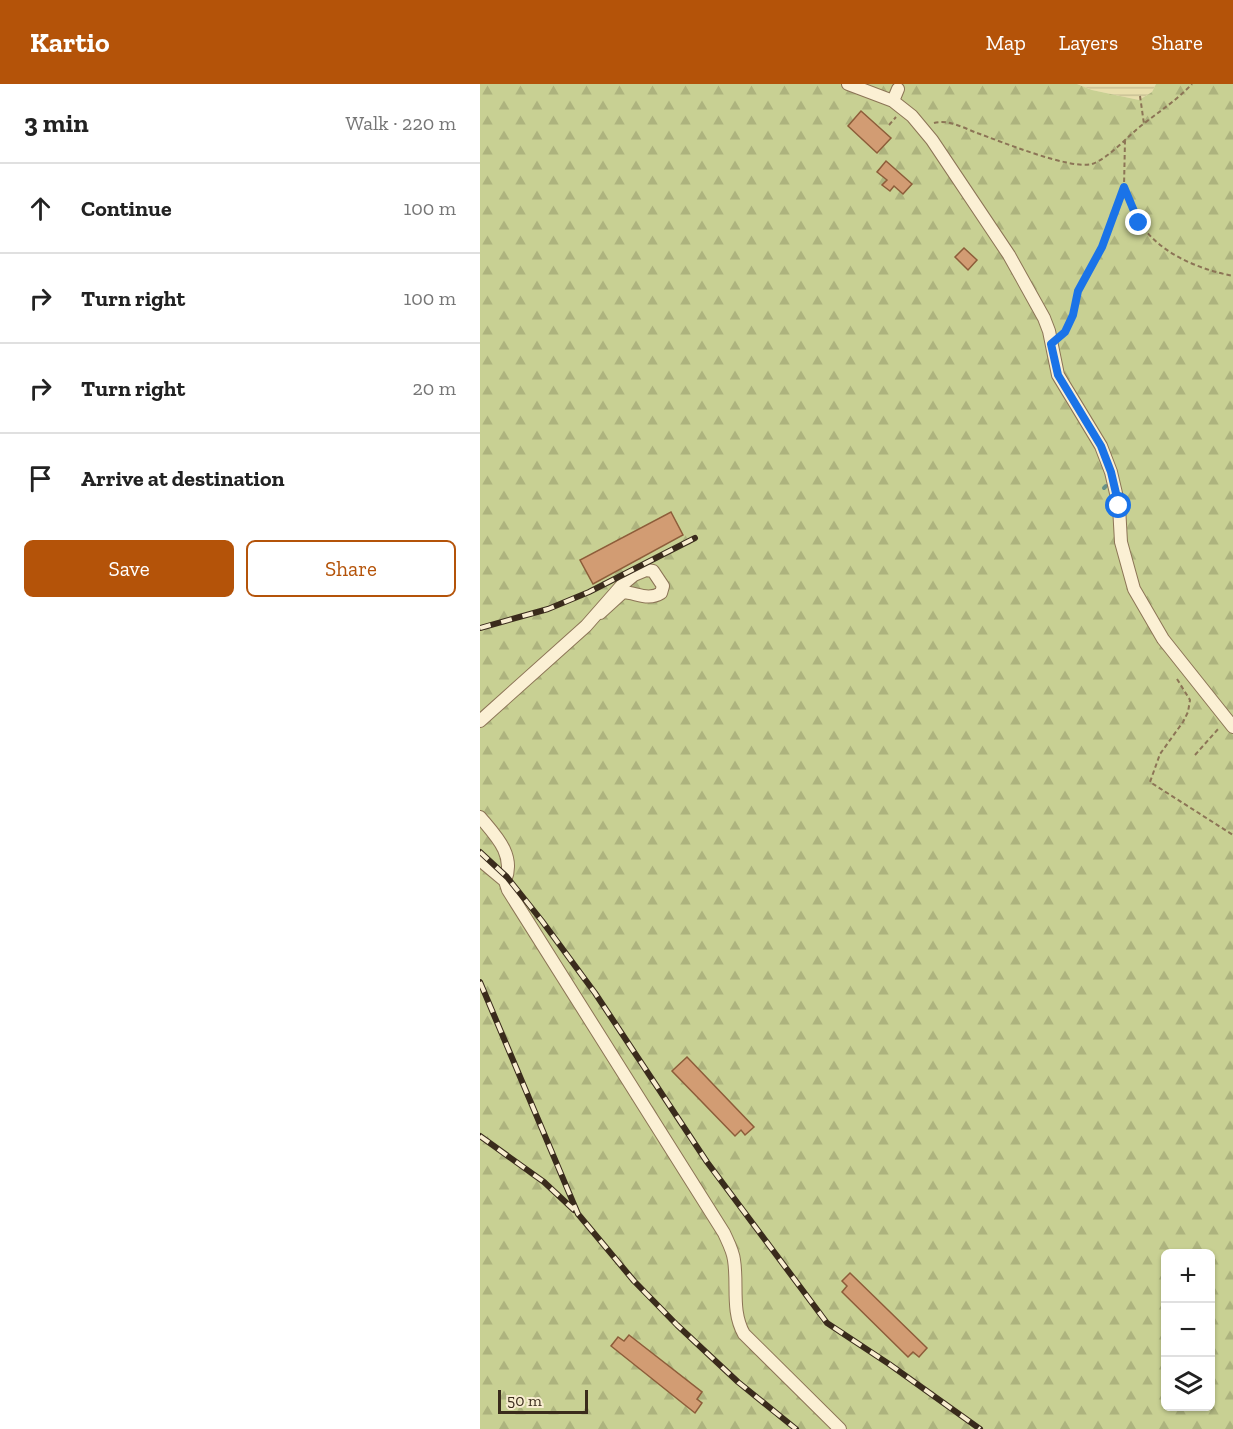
<!DOCTYPE html>
<meta charset="utf-8">
<style>
body{margin:0;font-family:"Zilla Slab",serif;background:#f6f6f6;color:#222}
.controls{position:absolute;right:18px;bottom:18px;display:grid;overflow:hidden;border-radius:9px;box-shadow:0 2px 4px #0004}
.controls button{width:54px;height:54px;display:grid;place-items:center;padding:0;border:0;border-bottom:2px solid #e0e0e0;background:#fff;color:#222;font:30px sans-serif}
.scale{position:absolute;left:18px;bottom:15px;width:90px;box-sizing:border-box;padding-left:6px;border:3px solid #3a2b1c;border-top:0;font-size:16px;line-height:21px;white-space:nowrap;color:#3a2b1c;-webkit-text-stroke:4px #f8edd0;paint-order:stroke}
.stop{position:absolute;width:18px;height:18px;margin:-14px;border:4px solid #1a73e8;border-radius:50%;background:#fff}
.stop.end{background:#1a73e8;border-color:#fff;box-shadow:0 2px 6px #0008}
.list{margin:0;padding:0;list-style:none}
h2{display:flex;justify-content:space-between;align-items:center;height:78px;margin:0;padding:0 24px;font-size:26px}
h2 small{font-size:20px;font-weight:400;color:#767676}
.list li{display:grid;grid-template-columns:39px 1fr auto;gap:18px;align-items:center;box-sizing:border-box;height:90px;padding:0 24px;border-top:2px solid #e0e0e0}
.list b{display:block;font-size:22px;white-space:nowrap}
.list em{font-size:20px;font-style:normal;color:#767676}
.actions{display:flex;gap:12px;padding:18px 24px}
.actions a{flex:1;padding:14px 0;border:2px solid #b45309;border-radius:9px;text-align:center;font-size:21px;color:#b45309}
.actions .main{background:#b45309;color:#fff}
.icon{flex:none;width:33px;height:33px;fill:none;stroke:currentColor;stroke-width:2;stroke-linecap:round;stroke-linejoin:round}
.map{position:relative;flex:none;width:753px;height:1345px;overflow:hidden}
header{display:flex;align-items:center;gap:36px;box-sizing:border-box;height:84px;padding:0 30px;background:#b45309;color:#fff}
header strong{font-size:28px}
nav{display:flex;gap:33px;margin-inline-start:auto;font-size:21px}
main{display:flex}
aside{flex:1;background:#fff}
.map>svg:first-child{display:block}
.farmland{fill:url(#farmland-rules)}
.forest{fill:url(#forest-firs);fill-rule:evenodd}
.lines{fill:none;stroke-linecap:round;stroke-linejoin:round}
.stream{stroke:#699288;stroke-width:4}
.building{fill:#d29c73;stroke:#8d5d3a;stroke-width:1.5}
.minor-casing{stroke:#8c7456;stroke-width:14}
.path{stroke:#8c7456;stroke-width:2;stroke-dasharray:4.5 3;stroke-linecap:butt}
.minor{stroke:#fbf0d4;stroke-width:12}
.rail-casing{stroke:#3a2b1c;stroke-width:6}
.rail{stroke:#f8edd0;stroke-width:4;stroke-dasharray:11;stroke-linecap:butt}
.route{stroke:#1a73e8;stroke-width:8}
</style>
<header>
<strong>Kartio</strong>
<nav><a>Map</a><a>Layers</a><a>Share</a></nav>
</header>
<main>
<aside>
<h2>3 min<small>Walk · 220 m</small></h2>
<ul class="list">
<li><svg class="icon" aria-label="ahead" viewBox="0 0 24 24"><path d="M12 20V5M6 11l6-6 6 6"/></svg><div><b>Continue</b></div><em>100 m</em></li>
<li><svg class="icon" aria-label="right" viewBox="0 0 24 24"><path d="M7 20v-9h11M14 6l5 5-5 5"/></svg><div><b>Turn right</b></div><em>100 m</em></li>
<li><svg class="icon" aria-label="right" viewBox="0 0 24 24"><path d="M7 20v-9h11M14 6l5 5-5 5"/></svg><div><b>Turn right</b></div><em>20 m</em></li>
<li><svg class="icon" aria-label="arrive" viewBox="0 0 24 24"><path d="M6 21V4h12l-3 4 3 4H6"/></svg><div><b>Arrive at destination</b></div></li>
</ul>
<div class="actions"><a class="main">Save</a><a>Share</a></div>
</aside>
<div class="map">
<svg width="753" height="1345" viewBox="0 0 753 1345">
<defs>
<pattern id="farmland-rules" width="6" height="5" patternUnits="userSpaceOnUse" patternTransform="scale(1.5)"><rect width="6" height="5" fill="#e8dfad"/><path d="M0 2.5h6" fill="none" stroke="#c8c094"/></pattern>
<pattern id="forest-firs" width="22" height="20" patternUnits="userSpaceOnUse" patternTransform="scale(1.5)"><rect width="22" height="20" fill="#c8d093"/><path d="M5 1l3.5 6h-7zM16 11l3.5 6h-7z" fill="#adb37e"/></pattern>
</defs>
<rect width="100%" height="100%" fill="#f1e3c0"/>
<path class="farmland" d="M597,0H676L672,8L659,16L612,6Z"/>
<path class="forest" d="M0,0H597L612,6L659,16L672,8L676,0H753V1345H0ZM686,1170H730V1322H686Z"/>
<g class="lines">
<path class="stream" d="M624,404L626,402"/>
</g>
<path class="building" d="M381,27L411,54L397,69L368,42Z
M406,77L432,100L423,110L414,102L410,107L402,101L407,96L397,88Z
M484,164L497,176L488,186L475,173Z
M191,428L203,451L113,500L100,476Z
M207,973L274,1043L265,1051L261,1046L255,1052L192,987Z
M370,1189L447,1264L439,1273L433,1268L428,1273L362,1208L367,1202L362,1197Z
M149,1251L222,1308L217,1315L222,1319L215,1329L131,1262L138,1253L144,1257Z"/>
<g class="lines">
<g class="minor-casing">
<path id="minor" d="M368,0L413,17L432,32L452,56L529,171L564,234L569,247L578,291L621,362L631,388L639,422L641,458L654,505L683,555L753,643
M413,17L418,5
M0,637L106,542L142,501L154,491L166,486L173,487L183,502L181,509C168,517 157,509 143,508L120,529
M0,733C15,751 36,771 25,797
M0,776L25,797L28,806L244,1149C248,1158 253,1167 254,1176C258,1201 251,1227 264,1250L360,1345"/>
</g>
<path class="path" d="M660,12L664,40
M454,39C468,35 484,44 497,49C520,57 590,86 612,80C629,74 648,52 662,41C680,27 697,16 712,0
M409,41L416,33
M644,103C648,115 652,127 659,137C678,169 718,185 753,192
M583,250L593,231L598,207L622,163L635,131L644,103L645,56
M697,595L710,616L708,628L703,638L680,670L670,698L753,751
M715,671L739,644"/>
<use href="#minor" class="minor"/>
<g class="rail-casing">
<path id="rail" d="M0,544L68,525L109,508L215,454
M0,768L27,793L62,837L115,909L227,1078L347,1239L409,1280L500,1345
M0,898L98,1130L154,1197L197,1241L258,1298L316,1345
M0,1052L64,1098L94,1126"/>
</g>
<use href="#rail" class="rail"/>
</g>
<g class="lines">
<path class="route" d="M639,422L631,388L621,362L578,291L571,260L585,248L593,231L598,207L622,163L644,103L659,139"/>
</g>
</svg>
<div class="controls">
<button>+</button>
<button>−</button>
<button><svg class="icon" aria-label="layers" viewBox="0 0 24 24"><path d="M12 4l9 5-9 5-9-5zM3 14l9 5 9-5"/></svg></button>
</div>
<div class="scale">50 m</div>
<div class="stop" style="left:639px;top:422px"></div>
<div class="stop end" style="left:659px;top:139px"></div>
</div>
</main>
